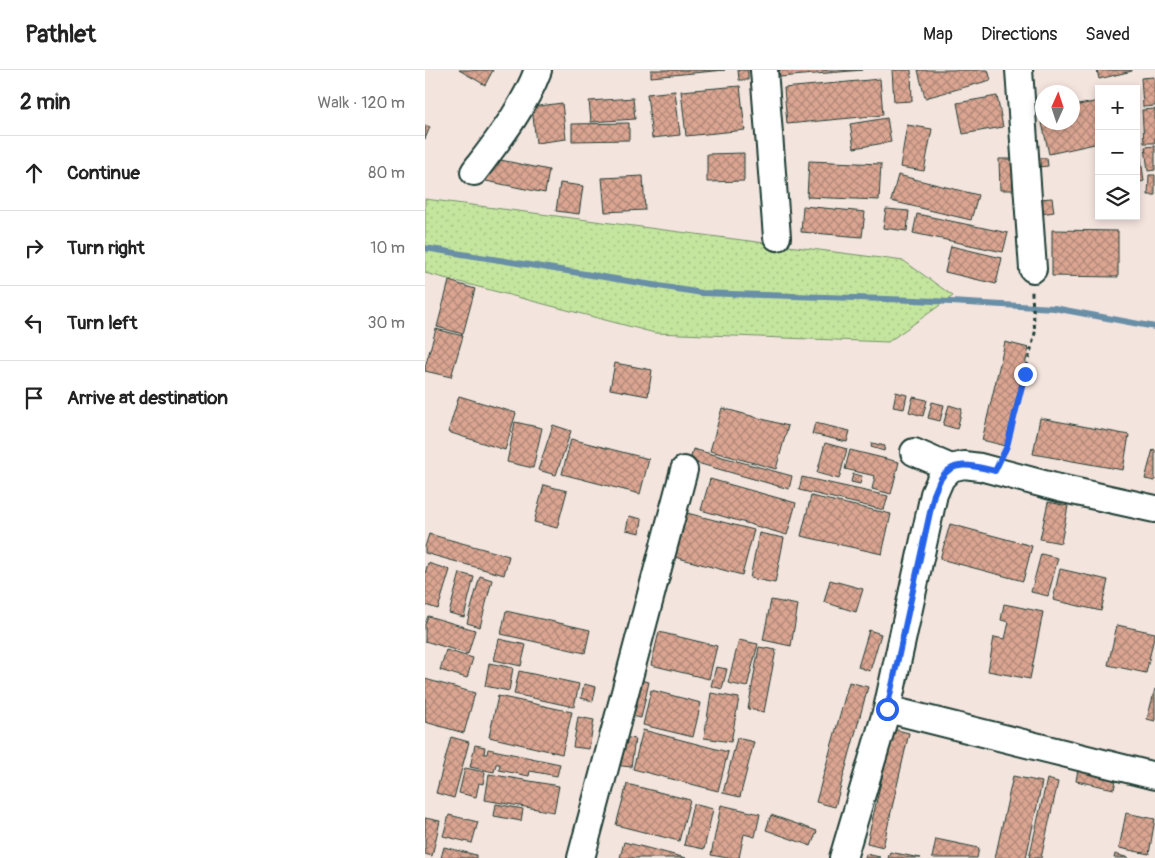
<!DOCTYPE html>
<meta charset="utf-8">
<style>
body{margin:0;font-family:Pangolin,sans-serif;background:#f6f6f6;color:#222}
.controls{position:absolute;right:15px;top:15px;display:grid;overflow:hidden;border-radius:0px;box-shadow:0 2px 8px #0003}
.controls button{width:45px;height:45px;display:grid;place-items:center;padding:0;border:0;border-bottom:1px solid #e0e0e0;background:#fff;color:#222;font:25px sans-serif}
.compass{position:absolute;left:610px;top:15px;width:45px;height:45px;border-radius:50%;background:#fff;box-shadow:0 2px 8px #0003;rotate:3deg}
.stop{position:absolute;width:15px;height:15px;margin:-11px;border:4px solid #2563eb;border-radius:50%;background:#fff}
.stop.end{background:#2563eb;border-color:#fff;box-shadow:0 1px 5px #0008}
.list{margin:0;padding:0;list-style:none}
h2{display:flex;justify-content:space-between;align-items:center;height:65px;margin:0;padding:0 20px;font-size:21px}
h2 small{font-size:16px;font-weight:400;color:#767676}
.list li{display:grid;grid-template-columns:32px 1fr auto;gap:15px;align-items:center;box-sizing:border-box;height:75px;padding:0 20px;border-top:1px solid #e0e0e0}
.list b{display:block;font-size:19px;white-space:nowrap}
.list em{font-size:16px;font-style:normal;color:#767676}
.icon{flex:none;width:28px;height:28px;fill:none;stroke:currentColor;stroke-width:2;stroke-linecap:round;stroke-linejoin:round}
.map{position:relative;flex:none;width:730px;height:788px;overflow:hidden}
header{display:flex;align-items:center;gap:30px;box-sizing:border-box;height:70px;padding:0 25px;background:#fff;border-bottom:1px solid #e0e0e0}
header strong{font-size:24px}
nav{display:flex;gap:28px;margin-inline-start:auto;font-size:18px}
main{display:flex}
aside{flex:1;background:#fff}
.map>svg:first-child{display:block}
.grass{fill:url(#grass-dots);stroke:#729168}
.lines{fill:none;stroke-linecap:round;stroke-linejoin:round}
.stream{stroke:#698fa7;stroke-width:6}
.building{fill:url(#building-cross-hatch);stroke:#1f3d34}
.minor-casing{stroke:#1f3d34;stroke-width:30}
.path{stroke:#1f3d34;stroke-width:3;stroke-dasharray:4 4;stroke-linecap:butt}
.minor{stroke:#fff;stroke-width:26}
.route{stroke:#2563eb;stroke-width:6}
</style>
<header>
<strong>Pathlet</strong>
<nav><a>Map</a><a>Directions</a><a>Saved</a></nav>
</header>
<main>
<aside>
<h2>2 min<small>Walk · 120 m</small></h2>
<ul class="list">
<li><svg class="icon" aria-label="ahead" viewBox="0 0 24 24"><path d="M12 20V5M6 11l6-6 6 6"/></svg><div><b>Continue</b></div><em>80 m</em></li>
<li><svg class="icon" aria-label="right" viewBox="0 0 24 24"><path d="M7 20v-9h11M14 6l5 5-5 5"/></svg><div><b>Turn right</b></div><em>10 m</em></li>
<li><svg class="icon" aria-label="left" viewBox="0 0 24 24"><path d="M17 20v-9H6M10 6l-5 5 5 5"/></svg><div><b>Turn left</b></div><em>30 m</em></li>
<li><svg class="icon" aria-label="arrive" viewBox="0 0 24 24"><path d="M6 21V4h12l-3 4 3 4H6"/></svg><div><b>Arrive at destination</b></div></li>
</ul>
</aside>
<div class="map">
<svg width="730" height="788" viewBox="0 0 730 788">
<defs>
<pattern id="grass-dots" width="8" height="8" patternUnits="userSpaceOnUse" patternTransform="scale(1.25)"><rect width="8" height="8" fill="#c4e59d"/><path d="M2 2h.1M6 6h.1" fill="none" stroke="#a8c588" stroke-width="1.8" stroke-linecap="round"/></pattern>
<pattern id="building-cross-hatch" width="8" height="8" patternUnits="userSpaceOnUse" patternTransform="scale(1.25)"><rect width="8" height="8" fill="#dba592"/><path d="M0 0l8 8M0 8l8-8" fill="none" stroke="#b18878"/></pattern>
</defs>
<rect width="100%" height="100%" fill="#f4e4de"/>
<filter id="ink" filterUnits="userSpaceOnUse"><feTurbulence type="fractalNoise" baseFrequency=".02" numOctaves="2"/><feDisplacementMap in="SourceGraphic" scale="10" xChannelSelector="R" yChannelSelector="G"/><feConvolveMatrix kernelMatrix="1 2 1 2 8 2 1 2 1" color-interpolation-filters="sRGB"/></filter>
<g filter="url(#ink)">
<path class="grass" d="M0,129L479,191L528,226L463,272L230,263L0,203Z"/>
<g class="lines">
<path class="stream" d="M0,178L277,223L491,230L629,238L730,257"/>
</g>
<path class="building" d="M34,0H68L60,15Z
M226,0H300L226,7Z
M313,0H323V10H314Z
M354,0H438L355,7Z
M467,0H486L487,31L469,32Z
M493,0H563L566,10L500,28Z
M672,0H707V1L674,9Z
M729,7L730,36L718,37L716,8Z
M455,9L458,45L362,54L359,18Z
M315,16L320,60L261,66L256,21Z
M250,21L255,65L227,68L222,24Z
M572,26L578,57L538,64L532,33Z
M208,28L210,49L166,52L164,31Z
M674,31V73L624,84L615,44L618,43V52H648V36Z
M137,33L141,69L111,73L107,37Z
M730,39V73H719L717,40Z
M462,48L466,72L429,78L425,54Z
M204,53V70L147,71V54Z
M0,55L5,57L0,69Z
M482,55L507,59L499,101L475,97Z
M714,75L719,111L711,113V76Z
M730,76V100L723,101L720,77Z
M319,83V111L282,112V84Z
M66,88L124,100L120,123L61,111Z
M612,88H622L623,96L613,97Z
M574,89H587L588,120H575Z
M384,91L456,94L454,130L382,127Z
M473,105L553,125L546,150L466,131Z
M724,105H730V125H723Z
M218,106L220,140L180,142L177,108Z
M135,113L158,116L154,144L131,141Z
M627,128L629,142L617,144L614,129Z
M378,136L440,142L437,167L376,162Z
M461,139L484,141L482,161L458,158Z
M492,144L583,163L578,182L488,163Z
M627,160L693,161V207L627,206Z
M526,176L577,188L571,214L520,202Z
M24,211L50,219L38,264L12,257Z
M11,259L38,266L26,307L0,301V297Z
M580,272L604,278L581,376L557,370Z
M190,293L227,300L223,326L185,319Z
M471,322L482,325L479,339L468,337Z
M34,326L91,343L80,380L23,362Z
M488,327L502,330L498,346L484,342Z
M507,332L519,335L515,351L503,348Z
M524,335L537,339L532,359L518,355Z
M297,338L363,356L351,399L285,381Z
M615,348L704,365L698,400L608,384Z
M90,352L117,358L108,398L82,392Z
M390,353L425,361L422,372L387,364Z
M128,355L146,361L131,405L113,400Z
M146,369L224,389L215,424L137,404Z
M400,373L422,379L414,409L392,403Z
M447,373L460,376L459,381L446,377Z
M268,379L367,406L364,419L265,391Z
M728,379L730,380V411L720,409Z
M425,380L474,392L466,424L447,419L450,406L420,399Z
M428,404L437,406L435,414L426,412Z
M377,407L463,426L459,440L374,420Z
M285,409L371,433L362,465L276,440Z
M119,415L142,421L132,458L109,452Z
M386,426L466,444L457,484L376,466Z
M623,432L643,436L636,473L615,469Z
M254,441L329,460L317,505L242,485Z
M204,446L217,449L215,463L201,460Z
M525,454L607,476L598,511L515,489Z
M334,463L359,468L350,513L325,508Z
M4,464L84,486L79,505L0,483V477Z
M616,484L633,488L623,526L606,522Z
M3,493L25,500L13,539L0,535V503Z
M635,499L683,510L676,541L628,530Z
M35,503L49,507L39,547L24,543Z
M55,506L67,510L55,557L42,553Z
M405,510L438,519L431,542L399,532Z
M346,530L373,535L366,576L338,570Z
M579,534L618,542L605,609L563,601L569,567L580,569L584,552L576,550Z
M81,541L165,560L160,583L76,564Z
M3,546L50,560L43,584L0,571V554Z
M692,555L730,563L721,603L683,595Z
M444,560L456,564L445,601L433,597Z
M234,562L292,576L284,609L226,595Z
M74,569L101,575L96,596L69,590Z
M314,570L333,574L322,617L303,613Z
M334,577L351,580L339,642L323,639Z
M21,580L48,588L42,608L15,600Z
M64,593L88,598L84,621L60,616Z
M291,597L302,599L297,619L286,616Z
M94,601L154,614L149,637L89,624Z
M0,609L50,623L39,663L0,652Z
M210,609L224,612L216,648L202,645Z
M424,612L443,617L410,737L391,732Z
M159,614L171,617L168,631L156,628Z
M730,619V651L722,649Z
M226,620L276,633L268,667L218,655Z
M286,623L314,628L306,672L279,668Z
M73,626L147,642L137,684L64,667Z
M153,647L169,650L164,679L148,677Z
M468,659L484,663L458,777L442,773Z
M218,660L303,682L293,721L208,699Z
M193,666L210,669L206,697L189,695Z
M26,667L44,672L29,728L11,723Z
M312,668L329,672L315,727L298,723Z
M50,675L60,677L59,684H62L63,679L135,694L132,706L105,701L104,706L74,700L75,694H71L69,702L45,697Z
M40,698L60,702L58,714L54,713L51,727L34,723Z
M653,699L692,707L689,719L651,711Z
M64,704L134,716L129,742L60,730Z
M588,706L617,712L601,788H570Z
M622,709L633,712L616,788H604Z
M202,714L265,730L254,771L191,755Z
M71,734L98,739L96,751L69,746Z
M268,734L288,739L279,779L259,775Z
M296,735L335,744L330,767L319,764L314,788H302L286,785Z
M701,743L730,749L724,784L694,778Z
M24,745L53,752L47,773L18,766Z
M346,745L392,761L386,776L341,760Z
M0,748L15,751L7,786L0,784Z
M511,769L554,778L552,788H507Z
M199,772L261,788H195Z
M19,777L51,785V788H16Z
M465,782L490,787L496,788H463Z
M441,784L455,787L454,788H440Z
M690,784L704,788H689Z"/>
<g class="lines">
<g class="minor-casing">
<path id="minor" d="M339,0L352,167
M594,0L608,199
M49,102C73,70 99,38 113,0
M489,382L526,398L539,395L555,397L634,418L730,439
M462,639L730,706
M156,788L259,400
M418,788L462,639L509,424L516,408L526,398"/>
</g>
<path class="path" d="M580,382L582,376L610,263L607,226V220"/>
<use href="#minor" class="minor"/>
</g>
</g>
<g class="lines" filter="url(#ink)">
<path class="route" d="M462,639L509,424C511,420 513,414 515,410C527,388 551,396 570,401L582,376L600,304"/>
</g>
</svg>
<div class="controls">
<button>+</button>
<button>−</button>
<button><svg class="icon" aria-label="layers" viewBox="0 0 24 24"><path d="M12 4l9 5-9 5-9-5zM3 14l9 5 9-5"/></svg></button>
</div>
<svg class="compass" viewBox="-18 -18 36 36"><path d="M0-13l5 13h-10z" fill="#e53935"/><path d="M0 13l5-13h-10z" fill="#767676"/></svg>
<div class="stop" style="left:462px;top:639px"></div>
<div class="stop end" style="left:600px;top:304px"></div>
</div>
</main>
